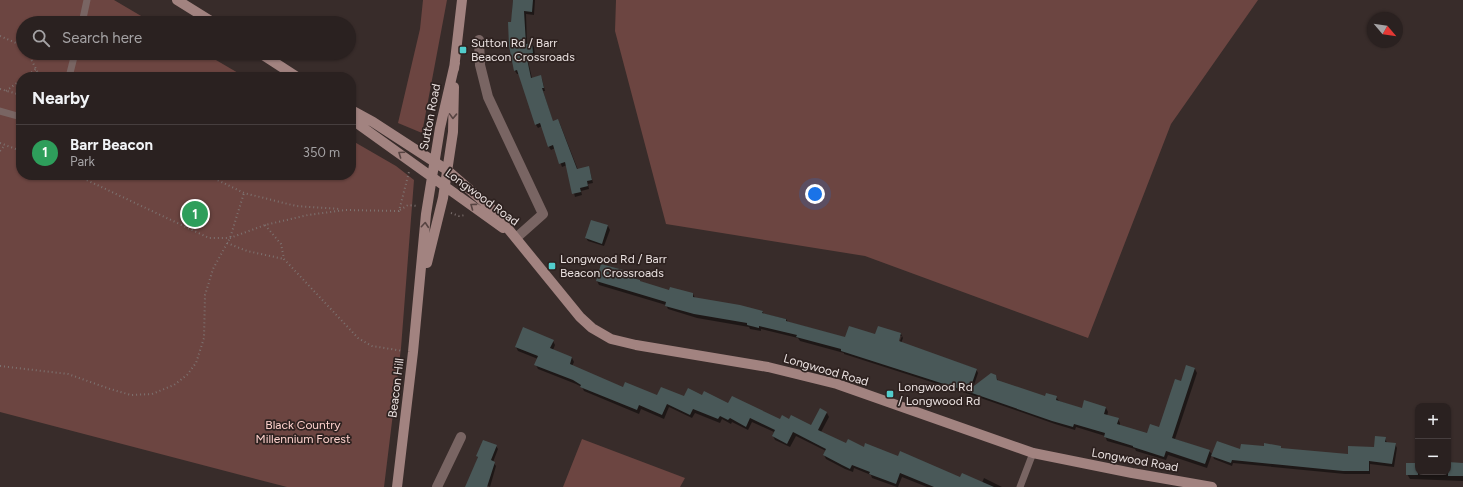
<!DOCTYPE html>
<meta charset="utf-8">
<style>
body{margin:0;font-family:Figtree,sans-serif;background:#362e2d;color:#f1f3f6}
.controls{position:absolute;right:12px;bottom:12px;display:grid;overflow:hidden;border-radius:8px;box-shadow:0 1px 3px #0004}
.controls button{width:36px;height:36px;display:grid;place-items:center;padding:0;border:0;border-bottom:1px solid #463e3e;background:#2a2120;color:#f1f3f6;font:20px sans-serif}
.compass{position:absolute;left:1367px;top:12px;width:36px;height:36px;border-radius:50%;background:#2a2120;box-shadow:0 1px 3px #0004;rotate:119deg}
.you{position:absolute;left:815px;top:194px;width:14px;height:14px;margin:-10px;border:3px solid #fff;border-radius:50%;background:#1a73e8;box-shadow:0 0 0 6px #1a73e833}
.badge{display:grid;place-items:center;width:26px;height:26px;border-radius:50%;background:#bca0f2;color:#fff;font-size:13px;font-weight:700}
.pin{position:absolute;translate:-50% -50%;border:2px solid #fff;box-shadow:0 1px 4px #0006}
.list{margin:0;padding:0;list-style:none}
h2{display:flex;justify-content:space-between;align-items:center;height:52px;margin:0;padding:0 16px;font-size:17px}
h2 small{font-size:13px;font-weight:400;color:#a5a3a5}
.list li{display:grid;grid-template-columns:26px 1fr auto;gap:12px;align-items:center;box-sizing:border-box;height:56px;padding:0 16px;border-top:1px solid #463e3e}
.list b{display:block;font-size:15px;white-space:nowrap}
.list p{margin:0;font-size:13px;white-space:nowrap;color:#a5a3a5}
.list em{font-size:13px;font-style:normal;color:#a5a3a5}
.icon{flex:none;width:22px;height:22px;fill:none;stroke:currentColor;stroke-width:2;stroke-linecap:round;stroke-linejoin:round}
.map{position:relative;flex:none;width:1463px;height:487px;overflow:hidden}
.search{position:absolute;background:#2a2120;box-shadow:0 1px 3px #0004;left:16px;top:16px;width:340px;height:44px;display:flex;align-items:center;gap:10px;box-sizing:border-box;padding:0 14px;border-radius:22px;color:#a5a3a5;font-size:15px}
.panel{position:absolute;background:#2a2120;box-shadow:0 1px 3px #0004;left:16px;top:72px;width:340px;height:108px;border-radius:16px}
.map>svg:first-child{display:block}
.green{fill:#6c4541}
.shadow{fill:#0007}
.building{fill:#495858}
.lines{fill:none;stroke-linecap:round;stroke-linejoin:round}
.path{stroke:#7d7270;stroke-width:2;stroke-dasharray:1 3;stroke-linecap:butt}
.lane{stroke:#796563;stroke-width:7}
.street{stroke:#796563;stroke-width:10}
.secondary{stroke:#a28380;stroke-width:10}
.oneway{stroke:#574442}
.poi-dot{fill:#52cdcc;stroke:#2e2220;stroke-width:1.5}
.labels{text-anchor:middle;stroke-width:3.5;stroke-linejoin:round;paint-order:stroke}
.poi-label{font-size:12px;fill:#eae1e0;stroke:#2e2220;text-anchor:start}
.street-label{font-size:12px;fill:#eae1e0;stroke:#2e2220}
.park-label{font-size:12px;fill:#fdd1cc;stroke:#2e2220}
</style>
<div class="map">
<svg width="1463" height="487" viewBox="0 0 1463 487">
<rect width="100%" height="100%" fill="#382c2a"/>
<path class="green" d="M0,0H114L153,23H23V53H204L245,77H21V175H351V140L396,166L414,180L401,348L384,487H287L0,412Z
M423,0H447L422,133L398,123L420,29Z
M616,0H1258L1171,124L1088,338L865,256L666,224L615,31Z
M582,439L685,478L680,487H563Z"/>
<path class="shadow" d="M513,0H535L534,15L526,14L527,45L532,44L534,47L535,56L527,57L532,78L540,76L542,79L545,91H543L553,122L558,120L560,124L578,170L590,171L593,183L588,184L589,189L581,191L582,195L575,197L567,165L562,167L555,148L551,150L549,147L542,126L538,128L536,125L519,74H517L515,71L510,46Z
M592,221L608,226L610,230L604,246L588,241L586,238Z
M601,265L623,271L625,276L670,292L693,294L695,298L762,311L764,314L786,319L788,322L846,338L901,334L902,336H899L898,346L902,336L903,338L901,343L976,369L978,373L973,388L996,376L998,381L1045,398L1056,397L1059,401L1082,409L1106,408L1108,412L1107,416L1118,419L1120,423V426L1148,435L1160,429L1181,382L1187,367L1195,369L1197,373L1175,439L1209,451L1212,454L1207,468L1168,455L1166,460L1136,451L1135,449L1107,441L1105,436L1076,427L1075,430L1055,424L972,395L844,354V353L800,341L798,338L761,329V331L750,329L749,327L697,318L668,309L666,305L599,285L597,281Z
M553,341L555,345L553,350L572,358L574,362L572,366L624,388L658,396L685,397L702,396L781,421L790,420L811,427L827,413L829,417L821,432L846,444L864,448L960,478L982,483L984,478L1002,487H927L902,477L898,487H897L872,478L871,475L854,468L853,472L845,469L826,459L824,455L826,451L796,436L790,447L775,440L773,436L774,432L752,422L748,430L732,422L731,424L722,419L720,423L695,413L692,418L669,407L664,419L641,409L639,414L584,391L582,387L576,384L538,369L536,365L538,359L518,351L516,347Z
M1385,438L1387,443L1395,444L1397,448L1394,467L1370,464V474H1345L1233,463L1232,466L1214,459L1213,456L1241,450L1280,447L1282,449L1348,455L1375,448Z
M496,446L498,449L493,462L496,466L490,487L486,485L485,487H466L478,458L477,456Z
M1416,459H1418V472H1448V463L1463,464V481L1410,479L1407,474L1416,464Z"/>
<path class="building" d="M513,0H533L532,12L524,11L526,44L532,43L533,53L526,54L531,78L541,75L544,88H542L553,121L558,119L577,169L589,166L592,180L587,181L588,186L580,188L581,192L572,194L565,162L559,164L553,145L548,147L540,123L535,125L517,70L514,71L509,46L508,22H511Z
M591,220L608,225L602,244L585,238Z
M601,264L623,270L622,275L640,280V281L669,290L670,287L693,293V297L740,305L763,311L762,313L786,319V321L845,337L849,326L875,334L878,326L901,333L899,341L977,369L970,389L991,373L996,375L997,380L1045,396L1046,393L1057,396L1056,400L1082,408L1084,400L1106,407L1104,414L1119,418L1117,424L1147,433L1150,424L1159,427L1175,379L1181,381L1186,365L1195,368L1172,438L1210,450L1205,464L1166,451L1164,457L1133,447V446L1104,437L1105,433L1074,424L1073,427L1052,421L969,392L841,351V349L796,337L797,335L759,326V328L747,325V323L694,314L665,306L666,302L596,281Z
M523,327L554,340L550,348L572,357L570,364L623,387L625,382L657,395L661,387L684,396L688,388L702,395L704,391L728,403L732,396L780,419L782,415L789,419L791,415L811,425L820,408L827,412L818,430L846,443L848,439L864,447L865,443L898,456L900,451L960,477L962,473L994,487H934L900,473L896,484L869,474L870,472L852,465L850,469L842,465L823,455L826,449L793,432L787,444L772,436L775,430L750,418L746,427L730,418L728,420L720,416L718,419L693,409L690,415L667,404L662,415L639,405L637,410L580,387L581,385L573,380L534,365L538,356L515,347Z
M1375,436L1386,437L1385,442L1396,443L1392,464L1369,461V471H1343L1232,460L1231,463L1211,456L1217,441L1240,449L1241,444L1264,446V443L1281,446V448L1348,454V446L1374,447Z
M483,440L497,445L491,460L495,462L487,487H465L478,457L476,456Z
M1448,462L1463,463V476H1448Z
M1406,463H1418V475H1406Z"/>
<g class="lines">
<path class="path" d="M0,36L23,46
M28,53L40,77
M25,77L36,69
M0,89L21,95
M6,91L21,80
M0,143L21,151
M0,151L5,145
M76,175L209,238H230L265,225L308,215L345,210L399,211L409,172
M207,175L244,193L296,206L340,209
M400,210L408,205L417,206
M451,213L459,216L466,215
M265,225L281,244L284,259L358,338L372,346L403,351
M227,243L247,251L284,259
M0,366L68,374L110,389L131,395L152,394L174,385L187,375L196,363L204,338L205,295L213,269L230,238L244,193"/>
<path class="lane" d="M82,23L87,0
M69,77L75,53
M0,111L21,117
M1020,487L1033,453"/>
<path class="street" d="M479,40L480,65L488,97L543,214L516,238
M437,487L461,437"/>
<path class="secondary" d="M177,0L214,23
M260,53L297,77
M454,69L462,0
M351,110L373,122L447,170L492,209L580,317L592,328L611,339L636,345L768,367L837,384L1033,453L1132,473L1212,487
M351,116L358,124L503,228
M427,263L443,198L453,132L454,87
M397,487L413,352L426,214L440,128L455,63"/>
</g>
<defs><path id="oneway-chevron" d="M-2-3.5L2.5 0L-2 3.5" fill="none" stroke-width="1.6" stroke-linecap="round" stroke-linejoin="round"/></defs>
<g class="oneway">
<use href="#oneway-chevron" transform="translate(453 116) rotate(92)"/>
<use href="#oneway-chevron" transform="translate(401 154) rotate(-145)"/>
<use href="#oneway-chevron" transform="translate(473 206) rotate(-144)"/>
<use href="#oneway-chevron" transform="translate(425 225) rotate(-85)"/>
</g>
<g class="poi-dot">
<rect x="459" y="46" width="8" height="8" rx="2"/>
<rect x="548" y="262" width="8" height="8" rx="2"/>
<rect x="886" y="390" width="8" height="8" rx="2"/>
</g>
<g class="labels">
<g class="poi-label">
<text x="471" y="47">Sutton Rd / Barr<tspan x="471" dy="14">Beacon Crossroads</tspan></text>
<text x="560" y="263">Longwood Rd / Barr<tspan x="560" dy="14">Beacon Crossroads</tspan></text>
<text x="898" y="391">Longwood Rd<tspan x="898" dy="14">/ Longwood Rd</tspan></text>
</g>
<g class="street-label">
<text transform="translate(430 117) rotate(-79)" y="4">Sutton Road</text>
<text transform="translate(482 197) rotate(36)" y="4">Longwood Road</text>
<text transform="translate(826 370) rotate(16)" y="4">Longwood Road</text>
<text transform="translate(396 388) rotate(-83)" y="4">Beacon Hill</text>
<text transform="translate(1135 460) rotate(10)" y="4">Longwood Road</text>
</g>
<g class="park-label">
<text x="303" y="429">Black Country<tspan x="303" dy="14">Millennium Forest</tspan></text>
</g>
</g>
</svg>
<div class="controls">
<button>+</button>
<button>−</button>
</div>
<svg class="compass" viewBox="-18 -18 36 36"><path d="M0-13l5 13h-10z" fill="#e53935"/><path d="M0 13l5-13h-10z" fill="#a5a3a5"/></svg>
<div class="you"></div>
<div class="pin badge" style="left:195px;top:214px;background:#2e9e5b">1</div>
<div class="search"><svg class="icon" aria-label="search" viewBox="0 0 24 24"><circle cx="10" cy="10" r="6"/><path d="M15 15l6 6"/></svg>Search here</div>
<section class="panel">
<h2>Nearby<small></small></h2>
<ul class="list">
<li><span class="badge" style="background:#2e9e5b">1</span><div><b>Barr Beacon</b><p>Park</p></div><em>350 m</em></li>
</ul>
</section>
</div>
